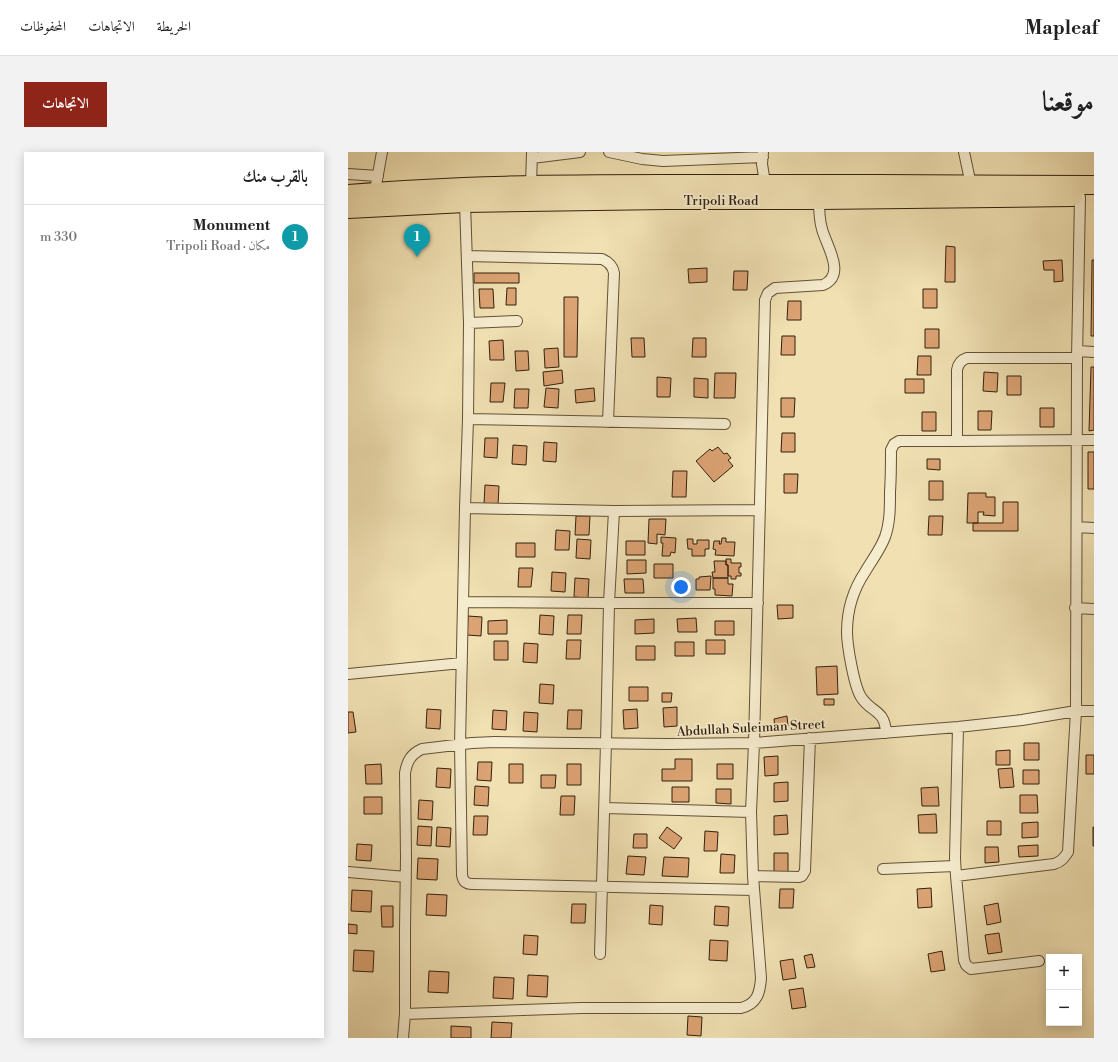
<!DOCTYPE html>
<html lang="ar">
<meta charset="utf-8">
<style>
body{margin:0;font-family:"Libre Bodoni",Amiri,serif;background:#f2f2f2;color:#222;direction:rtl}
.controls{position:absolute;right:12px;bottom:12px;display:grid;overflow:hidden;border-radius:0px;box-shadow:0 2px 10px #0003}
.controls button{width:36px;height:36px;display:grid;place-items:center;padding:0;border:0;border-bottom:1px solid #e0e0e0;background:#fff;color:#222;font:20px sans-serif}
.you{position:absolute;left:333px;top:435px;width:14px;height:14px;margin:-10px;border:3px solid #fff;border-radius:50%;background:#1a73e8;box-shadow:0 0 0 6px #1a73e833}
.badge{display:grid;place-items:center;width:26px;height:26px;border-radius:50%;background:#8f2418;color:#fff;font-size:13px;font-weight:700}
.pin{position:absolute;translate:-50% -33px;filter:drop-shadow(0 1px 2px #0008)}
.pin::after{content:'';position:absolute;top:21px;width:14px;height:12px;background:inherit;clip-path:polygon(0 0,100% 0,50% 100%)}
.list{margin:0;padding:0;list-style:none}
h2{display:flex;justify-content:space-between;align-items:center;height:52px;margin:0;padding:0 16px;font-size:17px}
h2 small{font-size:13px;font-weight:400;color:#767676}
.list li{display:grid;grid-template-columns:26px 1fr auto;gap:12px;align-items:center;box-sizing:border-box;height:64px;padding:0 16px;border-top:1px solid #e0e0e0}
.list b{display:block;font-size:15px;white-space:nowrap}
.list p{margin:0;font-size:13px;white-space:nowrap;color:#767676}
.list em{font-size:13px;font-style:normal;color:#767676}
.map{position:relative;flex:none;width:746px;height:886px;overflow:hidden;direction:ltr;border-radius:0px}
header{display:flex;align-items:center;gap:24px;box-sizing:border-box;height:56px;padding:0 20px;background:#fff;border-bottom:1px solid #e0e0e0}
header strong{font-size:19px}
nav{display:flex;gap:22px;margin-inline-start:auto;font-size:14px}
.intro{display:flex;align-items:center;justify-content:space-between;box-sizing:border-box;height:96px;padding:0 24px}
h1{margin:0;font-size:28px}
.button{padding:10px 18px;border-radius:0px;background:#8f2418;color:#fff;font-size:14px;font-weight:700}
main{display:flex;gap:24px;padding:0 24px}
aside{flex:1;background:#fff;border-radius:0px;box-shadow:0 2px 10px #0003}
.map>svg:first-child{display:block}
.building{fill:#dba273;stroke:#33210e}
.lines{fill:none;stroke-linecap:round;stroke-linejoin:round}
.street-casing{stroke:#625137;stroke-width:12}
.highway-casing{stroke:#33210e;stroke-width:20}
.street{stroke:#f5ebcd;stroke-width:10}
.highway{stroke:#f0e0b2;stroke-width:18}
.labels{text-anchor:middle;stroke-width:3.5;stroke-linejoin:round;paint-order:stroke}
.street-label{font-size:13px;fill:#33210e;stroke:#f5ebcd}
</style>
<header>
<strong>Mapleaf</strong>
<nav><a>الخريطة</a><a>الاتجاهات</a><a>المحفوظات</a></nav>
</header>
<div class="intro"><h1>موقعنا</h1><a class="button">الاتجاهات</a></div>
<main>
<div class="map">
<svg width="746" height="886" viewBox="0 0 746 886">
<rect width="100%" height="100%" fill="#f0e0b2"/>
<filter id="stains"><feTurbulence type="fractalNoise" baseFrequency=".005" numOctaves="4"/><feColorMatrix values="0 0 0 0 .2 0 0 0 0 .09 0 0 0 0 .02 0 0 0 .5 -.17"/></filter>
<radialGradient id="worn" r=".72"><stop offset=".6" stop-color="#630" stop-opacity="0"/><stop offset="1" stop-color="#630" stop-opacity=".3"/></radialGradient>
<path class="building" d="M598,94L607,95V130H597Z
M714,108L715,129L706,130V118H696L695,109Z
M744,108H746V184H743Z
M359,116V130L341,131L340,117Z
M386,119H400L399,138H385Z
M126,121H171V131H126Z
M159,136H168V153H158Z
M131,137H145L146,156H132Z
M575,137H589V156H575Z
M216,145H230L229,205H216Z
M440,149H453V168H439Z
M577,177H591V196H577Z
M434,184H447V203H433Z
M283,186H296L297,205H284Z
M345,186H358V205H344Z
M155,188L156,208H142L141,189Z
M210,196L211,215L197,216L196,197Z
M167,199H180L181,218L168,219Z
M570,204H583V223H569Z
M743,215H746V278L741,279Z
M214,218L215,231L196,234L195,220Z
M636,220L650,221L649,240L635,239Z
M367,221H388L387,246H366Z
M659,224H673V243H659Z
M309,225L323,226L322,245H309Z
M346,226L360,227V246L346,245Z
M557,227H576V241H557Z
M143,231H157L155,250H142Z
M198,236L211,237L210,256L196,255Z
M246,236L247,249L228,251L227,238Z
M167,237H181L180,256H166Z
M433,246H447L446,265H433Z
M692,256H706V275H692Z
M630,259H644L643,278H630Z
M574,260H588V279H574Z
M434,281H447V300H433Z
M137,286H150L149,306L136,305Z
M196,290L209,291L208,310L195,309Z
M165,293L179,294L178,313L164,312Z
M370,295L376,302L379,301L383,306L380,308L385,314L366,330L348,309L362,297L364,299Z
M740,300H746V337H740Z
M579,307H592V318L579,317Z
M325,319H339L338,345H324Z
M436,322H450L449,341H436Z
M581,329H595V348H581Z
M137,333L151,334L150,353L136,352Z
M620,341H638V345H647V364L635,363L636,360H630V371H619Z
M655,350H670V379H625V371H655Z
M228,364H242L241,383H227Z
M581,364H595L594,383H580Z
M301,367H318L317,383L309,382V392L300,391Z
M208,378L222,379L221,398H207Z
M313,385L328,386L327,401L323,400L322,404H314L315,391H313Z
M374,386H378V390H387L386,404L367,403L368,398L365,397L366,389H372L371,392H373Z
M229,387L243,388L242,407L228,406Z
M339,387H345V392H349V388H361V397H357V404H344V397H340Z
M278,389H297V403H278Z
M168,391H187V405H168Z
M378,407H383V411H393V415H391V421H393V424H388V427H383V424H380V413H378Z
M279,408H298V421L279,422Z
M366,409H378V413H380V426H365L364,420H367Z
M306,412H325V426H306Z
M171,416H185L183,435H170Z
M204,420L218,421L217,440L203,439Z
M363,424L362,438H348V427H351V425Z
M227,426L241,427L240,446L226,445Z
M365,426H380V432H385L384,444L367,443V437H365Z
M276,427H295L296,441H277Z
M429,453H445V466L430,467Z
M192,463L206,464L205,483L191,482Z
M220,463H234L233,482H219Z
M120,464L134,465L133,484L119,483Z
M348,466L349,480H330L329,467Z
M306,467V481L287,482V468Z
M159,468V482H140V469Z
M367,469H386V483H367Z
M219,488H233L232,507H218Z
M358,488H377V502H358Z
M146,489H160V508H146Z
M327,490H346V504H327Z
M176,491L190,492L189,511L175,510Z
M288,494H307V508H288Z
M489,514L490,542L469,543L468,515Z
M192,532L206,533L205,552L191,551Z
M281,535H300V549H281Z
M314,541H324L323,550H314Z
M476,547H486V553H476Z
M329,555V574L316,575L315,556Z
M79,557L93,558L92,577L78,576Z
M289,557L290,576L276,577L275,558Z
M145,558L159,559L158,578L144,577Z
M220,558H234L233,577H219Z
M0,560H5L8,580L0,581Z
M176,560L190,561L189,580L175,579Z
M439,564L440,574L427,576L426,567Z
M676,591H691V608H676Z
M662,598V613H648V599Z
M738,603H746V622H738Z
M430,604V623L417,624L416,605Z
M327,607H344V629H314V617H327Z
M130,610H144L143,629L129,628Z
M33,612L34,632H18L17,613Z
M161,612H175V631H161Z
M219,612H233V633H219Z
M369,612H385V627H369Z
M89,616L103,617L102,636L88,635Z
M664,616L666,635L652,636L650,617Z
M675,618H691V632H675Z
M193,623H208L207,636H193Z
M440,630V649L426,650V631Z
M127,634L141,635L140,654L126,653Z
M324,635H341V650H324Z
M590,635L591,654H574L573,636Z
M368,637H383V652L368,651Z
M672,643H689L690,661H672Z
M213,644H227L226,663H212Z
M16,645H34V662H16Z
M71,648L85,649L84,668L70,667Z
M588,662L589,681H571L570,663Z
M439,663L440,682L426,683V664Z
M126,664H140L139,683H125Z
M639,669H653V683H639Z
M690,670V685L674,686V671Z
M70,674L84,675L83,694L69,693Z
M89,675L103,676L102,695L88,694Z
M319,675L334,686L326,697L311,686Z
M745,675H746V694H745Z
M357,679L370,680L369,699H356Z
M286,682H299V696H285Z
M9,692L24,693L23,709L8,708Z
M690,693V704L671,705L670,694Z
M637,695H650L651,710L637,711Z
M426,701H440V720H426Z
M373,702L387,703L386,721H372Z
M280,704L298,705L296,723L278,722Z
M316,705L341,706L340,725L314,724Z
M70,706L90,707L89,728L69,727Z
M583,736L584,755L570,756L569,737Z
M432,737H446L445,756H431Z
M4,738L24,739L23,760L3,759Z
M79,742L99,743L98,764L78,763Z
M650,751L653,770L639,773L636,754Z
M224,752H238L237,771H223Z
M302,753L315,754L314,773L301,772Z
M33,754H45V775H34Z
M367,754L381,755L380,774L366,773Z
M0,772L9,773V782L0,781Z
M651,781L654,800L640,802L637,783Z
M176,783L190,784L189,803L175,802Z
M362,788L380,789L379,809L361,808Z
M6,798L26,799L25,820L5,819Z
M594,799L597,818L583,820L580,802Z
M464,802L467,815L459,816L456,804Z
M445,807L448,826L435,828L432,809Z
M81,819L101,820L100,841L80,840Z
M180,823L200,824L199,845L179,844Z
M146,825L166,826L165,847L145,846Z
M455,836L458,855L444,857L441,838Z
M340,864L354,865L353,884L339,883Z
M144,870L164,871L163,886H143Z
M103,874L123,875V886H103Z"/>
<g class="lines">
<g class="street-casing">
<path id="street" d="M261,0L294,7L315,9L415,5
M415,0L414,12L417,31
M616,0L623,33
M184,6L232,0
M0,22L30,24
M183,33L184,1
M27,39L34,0
M117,51L121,171L120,267L117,356L112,592L114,723C115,729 118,732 124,732L406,738
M119,104L254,107C261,110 265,114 266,121L260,270
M121,171L169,169
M730,199L746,200
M120,267L377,272
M609,289V218C610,212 613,208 619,206H729
M117,356L266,359L412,358
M729,375L746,376
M115,450L261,451H410
M727,456L746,457
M0,522L114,511
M610,575L607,706L608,724L616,808L618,813L623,817L691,809
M538,581C537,557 523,561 513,545C506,534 499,493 499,480C499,458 505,438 517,420C524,408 532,398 537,385C542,371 542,356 542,340C543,326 543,312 543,298L546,292L551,289H609L746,288
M257,656L403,660
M535,717L607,714
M0,720L58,725
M405,724L451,725L454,724L457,719L462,586
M608,724L706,712C713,710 716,706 720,700L728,559L729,206L732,45
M252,802L258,591L261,451L266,359
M57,862L234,856H393C409,852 412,841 413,826L405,724L403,660L406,591L417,148L420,141L427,136L475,133C499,123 478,93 474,77C471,67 471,58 471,48
M55,886L57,862V777L58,706L57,621C59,609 63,602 74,597L124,591L147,590L319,592L406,591L610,575L674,568L728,559H746"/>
</g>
<g class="highway-casing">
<path id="highway" d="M0,42C105,33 210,32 315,32C459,31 602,33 746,33
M0,57L117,51L318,48H471L725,45"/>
</g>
<use href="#street" class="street"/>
<use href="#highway" class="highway"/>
</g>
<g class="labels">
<g class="street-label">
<text x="373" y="53">Tripoli Road</text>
<text transform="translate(403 575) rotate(-3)" y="5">Abdullah Suleiman Street</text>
</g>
</g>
<rect width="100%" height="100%" filter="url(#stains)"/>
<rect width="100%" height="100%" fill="url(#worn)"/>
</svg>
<div class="controls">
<button>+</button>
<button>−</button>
</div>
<div class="you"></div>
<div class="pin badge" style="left:69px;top:105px;background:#0f9aa8">1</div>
</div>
<aside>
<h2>بالقرب منك<small></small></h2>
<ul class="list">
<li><span class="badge" style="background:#0f9aa8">1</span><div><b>Monument</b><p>مكان · Tripoli Road</p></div><em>330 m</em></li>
</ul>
</aside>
</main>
